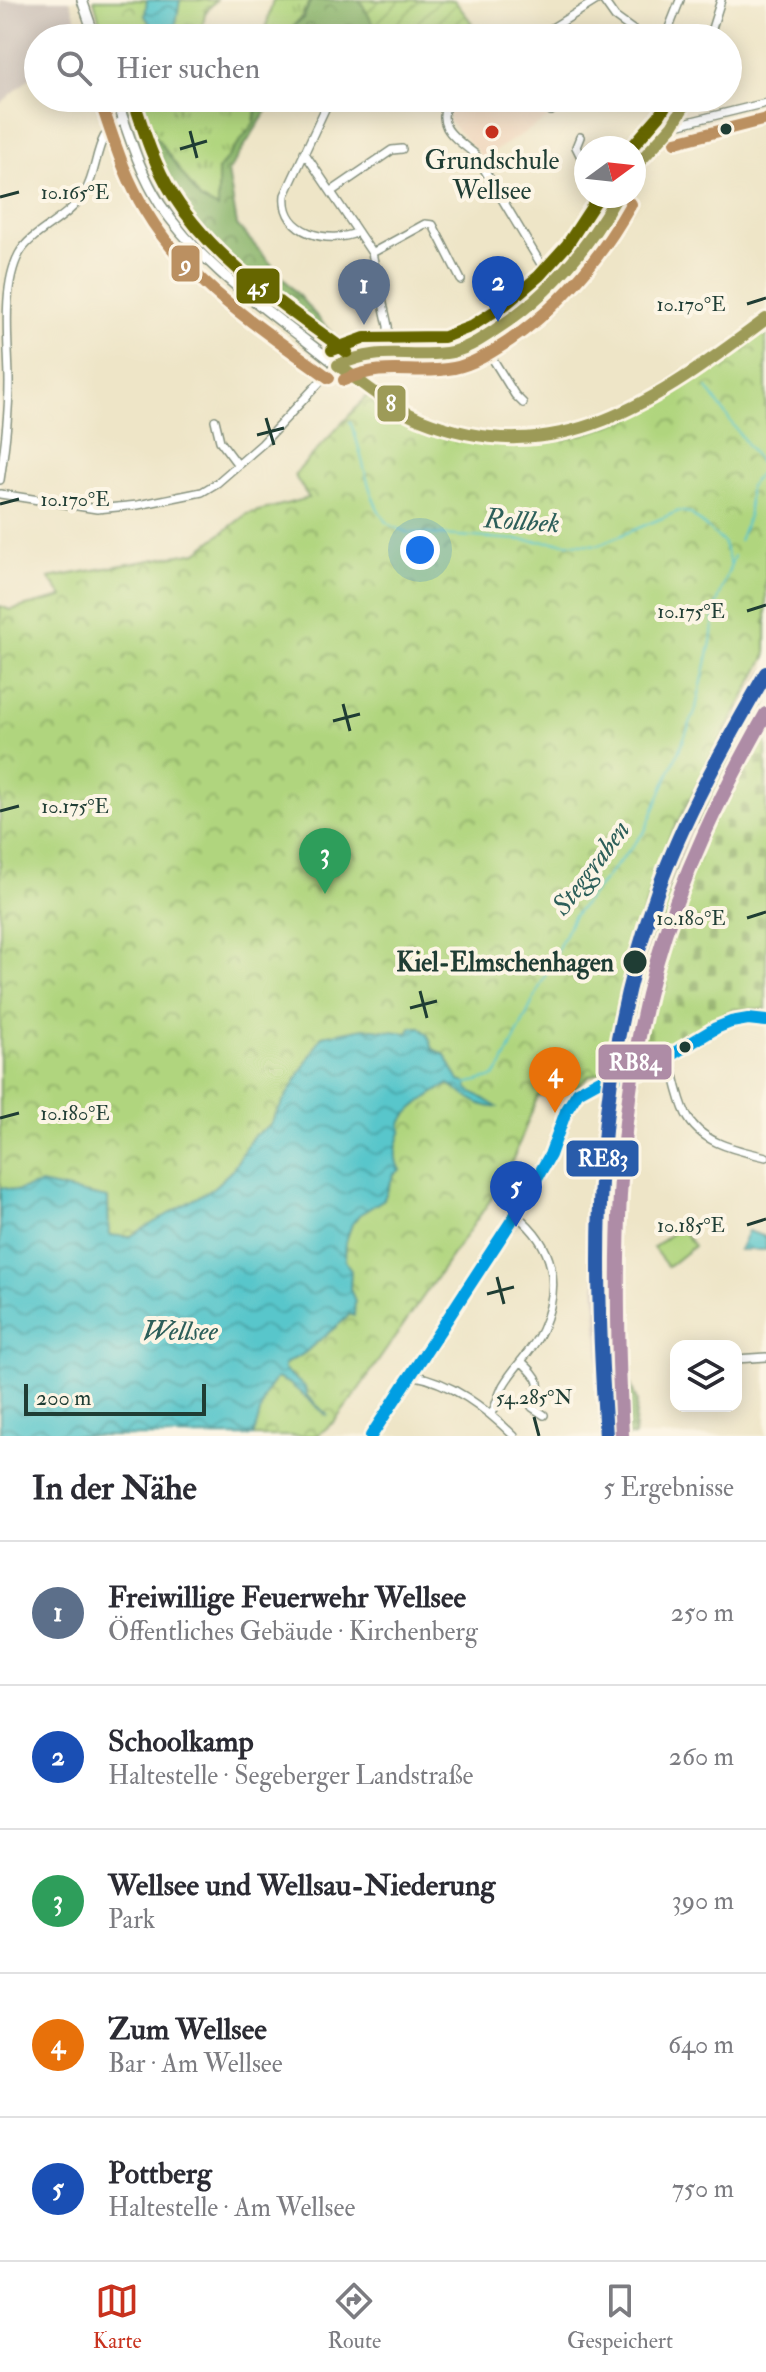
<!DOCTYPE html>
<html lang="de">
<meta charset="utf-8">
<style>
body{margin:0;font-family:"IM FELL Double Pica",serif;background:#f7f7f7;color:#2b2b33}
.controls{position:absolute;right:24px;bottom:24px;display:grid;overflow:hidden;border-radius:16px;box-shadow:0 4px 20px #0003}
.controls button{width:72px;height:72px;display:grid;place-items:center;padding:0;border:0;border-bottom:2px solid #e1e1e2;background:#fff;color:#2b2b33;font:40px sans-serif}
.compass{position:absolute;left:574px;top:136px;width:72px;height:72px;border-radius:50%;background:#fff;box-shadow:0 4px 20px #0003;rotate:75deg}
.scale{position:absolute;left:24px;bottom:20px;width:182px;box-sizing:border-box;padding-left:8px;border:4px solid #1f3d34;border-top:0;font-size:22px;line-height:28px;white-space:nowrap;color:#1f3d34;-webkit-text-stroke:6px #fcf5e5;paint-order:stroke}
.you{position:absolute;left:420px;top:550px;width:28px;height:28px;margin:-20px;border:6px solid #fff;border-radius:50%;background:#1a73e8;box-shadow:0 0 0 12px #1a73e833}
.badge{display:grid;place-items:center;width:52px;height:52px;border-radius:50%;background:#c8321e;color:#fff;font-size:26px;font-weight:700}
.pin{position:absolute;translate:-50% -66px;filter:drop-shadow(0 2px 4px #0008)}
.pin::after{content:'';position:absolute;top:42px;width:28px;height:24px;background:inherit;clip-path:polygon(0 0,100% 0,50% 100%)}
.list{margin:0;padding:0;list-style:none}
h2{display:flex;justify-content:space-between;align-items:center;height:104px;margin:0;padding:0 32px;font-size:34px}
h2 small{font-size:26px;font-weight:400;color:#7c7c81}
.list li{display:grid;grid-template-columns:52px 1fr auto;gap:24px;align-items:center;box-sizing:border-box;height:144px;padding:0 32px;border-top:2px solid #e1e1e2}
.list b{display:block;font-size:30px;white-space:nowrap}
.list p{margin:0;font-size:26px;white-space:nowrap;color:#7c7c81}
.list em{font-size:26px;font-style:normal;color:#7c7c81}
.icon{flex:none;width:44px;height:44px;fill:none;stroke:currentColor;stroke-width:2;stroke-linecap:round;stroke-linejoin:round}
.map{position:relative;flex:none;width:766px;height:1436px;overflow:hidden}
.search{position:absolute;background:#fff;box-shadow:0 4px 20px #0003;left:24px;right:24px;top:24px;height:88px;display:flex;align-items:center;gap:20px;box-sizing:border-box;padding:0 28px;border-radius:44px;color:#7c7c81;font-size:30px}
.sheet{height:824px;background:#fff}
nav{display:flex;justify-content:space-around;align-items:center;box-sizing:border-box;height:112px;border-top:2px solid #e1e1e2;background:#fff;font-size:22px;color:#7c7c81}
nav a{display:grid;justify-items:center;gap:4px}
nav .on{color:#c8321e}
.map>svg:first-child{display:block}
.built{fill:#efd6bc}
.industrial{fill:#cdc2b9}
.grass{fill:url(#grass-tufts);stroke:#688959;stroke-width:2}
.forest{fill:url(#forest-crowns);stroke:#567a50;stroke-width:2}
.cemetery{fill:url(#cemetery-stones);stroke:#688959;stroke-width:2}
.park{fill:url(#park-crowns);stroke:#688959;stroke-width:2}
.garden{fill:url(#garden-furrows);stroke:#688959;stroke-width:2}
.pitch{fill:#b0d57e;stroke:#688959;stroke-width:2}
.water{fill:url(#water-waves);stroke:#3c8280;stroke-width:2}
.lines{fill:none;stroke-linecap:round;stroke-linejoin:round}
.stream{stroke:#58c6cb;stroke-width:2}
.street-casing{stroke:#86917e;stroke-width:10}
.secondary-casing{stroke:#86917e;stroke-width:12}
.street{stroke:#fff;stroke-width:7}
.secondary{stroke:#fff;stroke-width:9}
.bus-1-casing{stroke:#fcf5e5;stroke-width:18}
.bus-2-casing{stroke:#fcf5e5;stroke-width:18}
.bus-3-casing{stroke:#fcf5e5;stroke-width:18}
.bus-4-casing{stroke:#fcf5e5;stroke-width:18}
.bus-1{stroke:#009ee3;stroke-width:12}
.bus-2{stroke:#9d9b58;stroke-width:12}
.bus-3{stroke:#bb9061;stroke-width:12}
.bus-4{stroke:#660;stroke-width:12}
.rail-1-casing{stroke:#fcf5e5;stroke-width:20}
.rail-2-casing{stroke:#fcf5e5;stroke-width:20}
.rail-1{stroke:#295caa;stroke-width:14}
.rail-2{stroke:#ae8ca6;stroke-width:14}
.ticks{fill:none;stroke:#1f3d34;stroke-width:3}
.bus-dot{fill:#1f3d34;stroke:#fcf5e5;stroke-width:3}
.poi-dot{fill:#c8321e;stroke:#fcf5e5;stroke-width:3}
.labels{text-anchor:middle;stroke-width:8;stroke-linejoin:round;paint-order:stroke}
.poi-label{font-size:26px;fill:#1f3d34;stroke:#fcf5e5}
.stop-label{font-size:26px;font-weight:bold;fill:#1f3d34;stroke:#fcf5e5;text-anchor:end}
.water-label{font-size:28px;font-style:italic;fill:#2d5f5a;stroke:#fcf5e5}
.ticks-label{font-size:20px;text-anchor:middle;fill:#1f3d34;stroke:#fcf5e5;stroke-width:8;stroke-linejoin:round;paint-order:stroke}
.line-badge{stroke:#fcf5e5;stroke-width:3}
.badge-label{font-size:22px;text-anchor:middle;font-weight:bold;fill:#fff}
</style>
<div class="map">
<svg width="766" height="1436" viewBox="0 0 766 1436">
<defs>
<pattern id="grass-tufts" width="24" height="20" patternUnits="userSpaceOnUse" patternTransform="scale(2)"><rect width="24" height="20" fill="#b0d57e"/><path d="M3 7l-1-3M5 7V3M7 7l1-3M15 17l-1-3M17 17v-4M19 17l1-3" fill="none" stroke="#8fae68"/></pattern>
<pattern id="forest-crowns" width="20" height="18" patternUnits="userSpaceOnUse" patternTransform="scale(2)"><rect width="20" height="18" fill="#8cb66d"/><path d="M2 6a3 3 0 1 1 6 0M12 15a3 3 0 1 1 6 0" fill="none" stroke="#72955a"/></pattern>
<pattern id="cemetery-stones" width="16" height="16" patternUnits="userSpaceOnUse" patternTransform="scale(2)"><rect width="16" height="16" fill="#b0d57e"/><path d="M2 7V4a2 2 0 0 1 4 0v3zM10 15v-3a2 2 0 0 1 4 0v3z" fill="#8fae68"/></pattern>
<pattern id="park-crowns" width="20" height="18" patternUnits="userSpaceOnUse" patternTransform="scale(2)"><rect width="20" height="18" fill="#b0d57e"/><path d="M2 6a3 3 0 1 1 6 0M12 15a3 3 0 1 1 6 0" fill="none" stroke="#8fae68"/></pattern>
<pattern id="garden-furrows" width="10" height="10" patternUnits="userSpaceOnUse" patternTransform="scale(2)"><rect width="10" height="10" fill="#b0d57e"/><path d="M-1 1l2-2M0 10L10 0M9 11l2-2" fill="none" stroke="#8fae68"/></pattern>
<pattern id="water-waves" width="16" height="10" patternUnits="userSpaceOnUse" patternTransform="scale(2)"><rect width="16" height="10" fill="#58c6cb"/><path d="M0 5q4-4 8 0t8 0" fill="none" stroke="#48a2a6"/></pattern>
</defs>
<rect width="100%" height="100%" fill="#fcf5e5"/>
<filter id="ink" filterUnits="userSpaceOnUse"><feTurbulence type="fractalNoise" baseFrequency=".0125" numOctaves="2"/><feDisplacementMap in="SourceGraphic" scale="16" xChannelSelector="R" yChannelSelector="G"/><feConvolveMatrix kernelMatrix="1 2 1 2 8 2 1 2 1" color-interpolation-filters="sRGB"/></filter>
<filter id="wash" filterUnits="userSpaceOnUse"><feTurbulence type="fractalNoise" baseFrequency=".006" numOctaves="4" result="noise"/><feDisplacementMap in="SourceGraphic" scale="32" xChannelSelector="R" yChannelSelector="G"/><feGaussianBlur stdDeviation="1.8" result="paint"/><feColorMatrix in="noise" values="0 0 0 0 0 0 0 0 0 0 0 0 0 0 0 0 0 1.4 0 .05"/><feComposite in="paint" operator="in"/></filter>
<g filter="url(#wash)">
<rect width="100%" height="100%" fill="#eee5c7"/>
<path class="built" d="M456,98H541L552,116L483,158L449,121V111Z"/>
<path class="industrial" d="M0,0H70L81,33L75,38H38V71L0,104Z
M766,666V688L692,831L667,890L635,998L621,1069L607,1180L604,1344L609,1436H602L593,1235L602,1110L621,1005L647,913L692,799Z"/>
<path class="grass" d="M273,0H311C301,21 287,38 263,38Z
M135,98H258L254,123L218,170L219,209L201,200L132,103Z"/>
<path class="forest" d="M311,0H360L381,38H348L342,28L332,38H278L303,18Z
M124,98H135L132,103L200,199L218,208V170L254,123L258,98H275L228,172L237,225L334,336L316,335C267,295 206,258 171,204C149,172 138,134 124,98Z
M606,1272H611L615,1320L628,1376L637,1402L634,1436H609L604,1344Z"/>
<path class="cemetery" d="M766,688V1009H733L698,1030L666,1056L653,1059L626,1057L635,1014L632,1013L634,998C663,884 712,791 766,688Z"/>
<path class="park" d="M94,0H216L205,13L201,38H104Z
M766,325V656L669,838L630,951L606,1072L589,1076L572,1091L538,1096L505,1179L354,1396L335,1421L317,1436H0V606L10,610L63,597L49,578L197,552L247,514L309,498L294,475L369,394C383,403 396,414 411,421C490,456 563,449 641,412C681,393 729,352 766,325Z"/>
<path class="garden" d="M360,0H454L472,23L449,38H381Z"/>
<path class="pitch" d="M680,1227L694,1246L668,1267L653,1248Z"/>
<path class="water" d="M147,0H180L176,23L166,38H153L152,27L145,16Z
M412,1027H420L428,1035L433,1049L445,1055L459,1081L467,1083L468,1089L497,1107C481,1109 462,1093 449,1084C432,1094 408,1108 400,1125L402,1130C397,1143 392,1157 400,1170L394,1174L384,1199L359,1215L352,1224L346,1241L345,1260L351,1271L350,1289L355,1301L354,1316L350,1314C338,1327 320,1338 307,1351C301,1357 291,1359 284,1365V1370L305,1387L307,1396L328,1416L290,1384L277,1378C260,1393 262,1416 253,1436H0V1187L16,1191L40,1184L108,1198L109,1235L129,1237L213,1188L232,1170L253,1136L269,1126L322,1036L364,1028L408,1033Z
M748,1231L766,1237V1250H739Z"/>
<g class="lines">
<path class="stream" d="M707,388L763,467
M350,422C363,447 367,510 392,526C397,529 405,531 410,533L598,545L679,511L690,513L723,542L730,563
M739,541L749,514V487L766,464
M465,1084L494,1077L502,1066L573,917L645,831L695,712L711,642L715,609L734,556"/>
</g>
</g>
<g filter="url(#ink)">
<g class="lines">
<g class="street-casing">
<path id="street" d="M603,0L615,17L644,38
M536,38L597,0
M665,38L680,0
M709,38L721,0
M451,98C432,125 455,138 475,154L554,286
M325,109L285,195C281,234 330,245 358,232
M551,111L570,98
M672,126L766,103
M580,137L576,147L586,167
M304,152L372,253L388,326L389,350
M634,168L672,126L689,98
M332,191L392,150L402,149
M372,253L425,224L433,225L461,280
M481,340L515,395L523,403
M215,420L220,441L238,465
M0,480C5,447 9,415 9,382C9,345 1,288 19,254C32,230 67,221 85,192C100,168 93,131 124,120
M0,494L97,509L138,505L202,492L217,483L262,444L332,369L370,352L389,350L431,353L460,350L512,320L564,275L592,240L617,196
M670,1060C675,1077 678,1098 686,1114C701,1144 737,1150 766,1157
M736,1359L766,1357
M521,1361C540,1379 543,1383 532,1407L544,1415
M411,1375C452,1382 485,1408 514,1436
M492,1414C496,1405 499,1394 503,1386C514,1366 533,1351 542,1330C562,1285 554,1245 516,1215
M371,1436C419,1360 473,1288 518,1211C530,1190 544,1169 554,1147C561,1129 564,1106 578,1092C597,1073 619,1081 641,1073C685,1057 715,1009 766,1021"/>
</g>
<g class="secondary-casing">
<path id="secondary" d="M82,0L95,38
M116,98C129,135 139,171 160,204C197,260 253,300 305,340C346,372 388,407 437,426C471,439 508,442 544,438C629,427 700,369 766,319
M361,381L356,367L361,355"/>
</g>
<use href="#street" class="street"/>
<use href="#secondary" class="secondary"/>
<g class="bus-1-casing">
<path id="bus-1" d="M371,1436L518,1211L550,1155L566,1111L578,1092L600,1080L641,1073L716,1028L731,1022L748,1019L766,1021"/>
</g>
<g class="bus-2-casing">
<path id="bus-2" d="M634,168L672,126L689,98
M617,196C586,251 548,296 495,330C480,340 464,351 446,353C402,358 382,346 338,365C364,385 390,406 420,419C558,475 660,398 766,319"/>
</g>
<g class="bus-3-casing">
<path id="bus-3" d="M101,103C114,140 124,176 145,210C187,282 263,330 329,378
M676,142L766,119
M344,380C388,361 412,376 454,368C474,364 492,352 509,341C562,305 600,259 631,204"/>
</g>
<g class="bus-4-casing">
<path id="bus-4" d="M133,98C144,132 154,165 173,195C215,262 285,306 347,352
M631,148L659,116L670,98
M332,350L365,338L444,337L470,327L506,304L539,276L567,245L599,196"/>
</g>
<use href="#bus-1" class="bus-1"/>
<use href="#bus-2" class="bus-2"/>
<use href="#bus-3" class="bus-3"/>
<use href="#bus-4" class="bus-4"/>
<g class="rail-1-casing">
<path id="rail-1" d="M606,1436C593,1243 592,1075 658,890C685,814 726,743 766,673"/>
</g>
<g class="rail-2-casing">
<path id="rail-2" d="M622,1435C614,1277 613,1117 656,964C681,875 721,794 766,714"/>
</g>
<use href="#rail-1" class="rail-1"/>
<use href="#rail-2" class="rail-2"/>
</g>
</g>
<path class="ticks" d="M190,131L197,158M180,149L207,141M0,197L19,192M747,304L766,298M266,418L274,445M257,435L284,428M0,504L19,499M747,611L766,605M343,704L350,731M333,721L360,714M0,811L19,806M747,918L766,912M420,991L427,1018M410,1008L437,1001M0,1118L19,1113M747,1225L766,1219M497,1277L504,1304M487,1294L514,1287M534,1417L539,1436"/>
<g class="bus-dot">
<circle cx="726" cy="129" r="7"/>
<circle cx="635" cy="962" r="13"/>
<circle cx="685" cy="1047" r="7"/>
</g>
<circle class="poi-dot" cx="492" cy="132" r="8"/>
<g class="labels">
<g class="poi-label">
<text x="492" y="169">Grundschule<tspan x="492" dy="30">Wellsee</tspan></text>
</g>
<g class="stop-label">
<text x="614" y="971">Kiel-Elmschenhagen</text>
</g>
<g class="water-label">
<text transform="translate(522 520) rotate(4)" y="10">Rollbek</text>
<text transform="translate(590 867) rotate(-53)" y="10">Steggraben</text>
<text x="180" y="1340">Wellsee</text>
</g>
</g>
<g class="ticks-label">
<text x="75" y="199">10.165°E</text>
<text x="691" y="311">10.170°E</text>
<text x="75" y="506">10.170°E</text>
<text x="691" y="618">10.175°E</text>
<text x="75" y="813">10.175°E</text>
<text x="691" y="925">10.180°E</text>
<text x="75" y="1120">10.180°E</text>
<text x="691" y="1232">10.185°E</text>
<text x="534" y="1404">54.285°N</text>
</g>
<g class="line-badge">
<rect x="170" y="244" width="31" height="39" rx="8" fill="#bb9061"/>
<rect x="235" y="267" width="46" height="38" rx="8" fill="#660"/>
<rect x="376" y="384" width="31" height="39" rx="8" fill="#9d9b58"/>
<rect x="597" y="1043" width="76" height="38" rx="8" fill="#ae8ca6"/>
<rect x="565" y="1139" width="75" height="39" rx="8" fill="#295caa"/>
</g>
<g class="badge-label">
<text x="186" y="271">9</text>
<text x="258" y="294">45</text>
<text x="391" y="411">8</text>
<text x="635" y="1070">RB84</text>
<text x="603" y="1166">RE83</text>
</g>
</svg>
<div class="controls">
<button><svg class="icon" aria-label="layers" viewBox="0 0 24 24"><path d="M12 4l9 5-9 5-9-5zM3 14l9 5 9-5"/></svg></button>
</div>
<svg class="compass" viewBox="-18 -18 36 36"><path d="M0-13l5 13h-10z" fill="#e53935"/><path d="M0 13l5-13h-10z" fill="#7c7c81"/></svg>
<div class="scale">200 m</div>
<div class="you"></div>
<div class="pin badge" style="left:364px;top:325px;background:#5c6f8a">1</div>
<div class="pin badge" style="left:498px;top:322px;background:#1a4fb4">2</div>
<div class="pin badge" style="left:325px;top:894px;background:#2e9e5b">3</div>
<div class="pin badge" style="left:555px;top:1113px;background:#e8710a">4</div>
<div class="pin badge" style="left:516px;top:1227px;background:#1a4fb4">5</div>
<div class="search"><svg class="icon" aria-label="search" viewBox="0 0 24 24"><circle cx="10" cy="10" r="6"/><path d="M15 15l6 6"/></svg>Hier suchen</div>
</div>
<section class="sheet">
<h2>In der Nähe<small>5 Ergebnisse</small></h2>
<ul class="list">
<li><span class="badge" style="background:#5c6f8a">1</span><div><b>Freiwillige Feuerwehr Wellsee</b><p>Öffentliches Gebäude · Kirchenberg</p></div><em>250 m</em></li>
<li><span class="badge" style="background:#1a4fb4">2</span><div><b>Schoolkamp</b><p>Haltestelle · Segeberger Landstraße</p></div><em>260 m</em></li>
<li><span class="badge" style="background:#2e9e5b">3</span><div><b>Wellsee und Wellsau-Niederung</b><p>Park</p></div><em>390 m</em></li>
<li><span class="badge" style="background:#e8710a">4</span><div><b>Zum Wellsee</b><p>Bar · Am Wellsee</p></div><em>640 m</em></li>
<li><span class="badge" style="background:#1a4fb4">5</span><div><b>Pottberg</b><p>Haltestelle · Am Wellsee</p></div><em>750 m</em></li>
</ul>
</section>
<nav>
<a class="on"><svg class="icon" aria-label="map" viewBox="0 0 24 24"><path d="M3 6l6-2 6 2 6-2v14l-6 2-6-2-6 2zM9 4v14M15 6v14"/></svg>Karte</a>
<a><svg class="icon" aria-label="directions" viewBox="0 0 24 24"><path d="M12 3l9 9-9 9-9-9zM9 14v-3h6M13 9l2 2-2 2"/></svg>Route</a>
<a><svg class="icon" aria-label="saved" viewBox="0 0 24 24"><path d="M7 4h10v16l-5-4-5 4z"/></svg>Gespeichert</a>
</nav>
